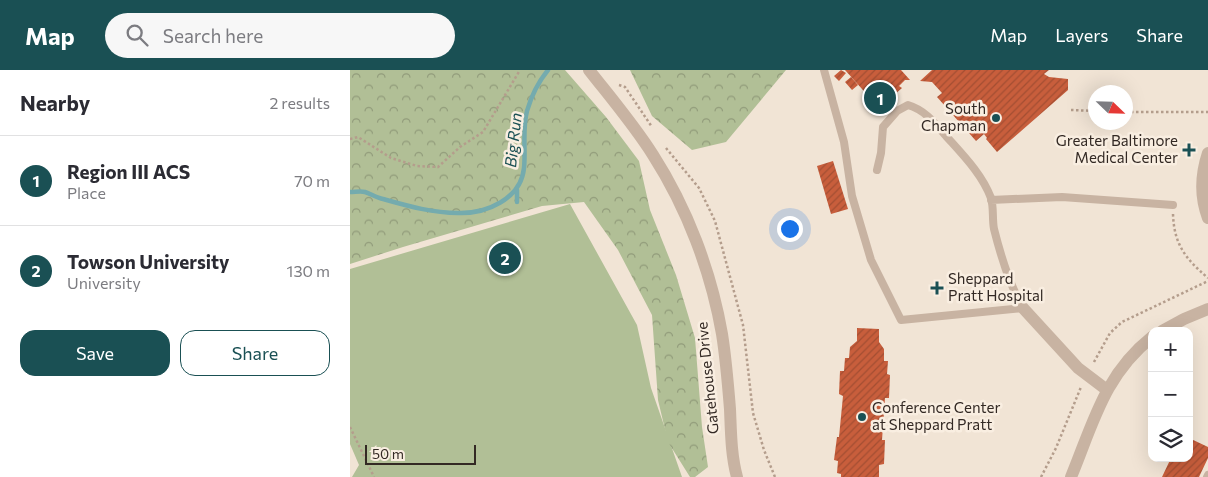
<!DOCTYPE html>
<meta charset="utf-8">
<style>
body{margin:0;font-family:Commissioner,sans-serif;background:#f7f7f7;color:#2b2b33}
.controls{position:absolute;right:15px;bottom:15px;display:grid;overflow:hidden;border-radius:10px;box-shadow:0 5px 20px #0002}
.controls button{width:45px;height:45px;display:grid;place-items:center;padding:0;border:0;border-bottom:1px solid #e1e1e2;background:#fff;color:#2b2b33;font:25px sans-serif}
.compass{position:absolute;left:738px;top:15px;width:45px;height:45px;border-radius:50%;background:#fff;box-shadow:0 5px 20px #0002;rotate:113deg}
.scale{position:absolute;left:15px;bottom:12px;width:111px;box-sizing:border-box;padding-left:5px;border:2px solid #332924;border-top:0;font-size:14px;line-height:18px;white-space:nowrap;color:#332924;-webkit-text-stroke:4px #f9eee1;paint-order:stroke}
.you{position:absolute;left:439px;top:158px;width:18px;height:18px;margin:-12px;border:4px solid #fff;border-radius:50%;background:#1a73e8;box-shadow:0 0 0 8px #1a73e833}
.badge{display:grid;place-items:center;width:32px;height:32px;border-radius:50%;background:#1a5054;color:#fff;font-size:16px;font-weight:700}
.pin{position:absolute;translate:-50% -50%;border:2px solid #fff;box-shadow:0 1px 5px #0006}
.list{margin:0;padding:0;list-style:none}
h2{display:flex;justify-content:space-between;align-items:center;height:65px;margin:0;padding:0 20px;font-size:21px}
h2 small{font-size:16px;font-weight:400;color:#7c7c81}
.list li{display:grid;grid-template-columns:32px 1fr auto;gap:15px;align-items:center;box-sizing:border-box;height:90px;padding:0 20px;border-top:1px solid #e1e1e2}
.list b{display:block;font-size:19px;white-space:nowrap}
.list p{margin:0;font-size:16px;white-space:nowrap;color:#7c7c81}
.list em{font-size:16px;font-style:normal;color:#7c7c81}
.actions{display:flex;gap:10px;padding:15px 20px}
.actions a{flex:1;padding:11px 0;border:1px solid #1a5054;border-radius:15px;text-align:center;font-size:18px;color:#1a5054}
.actions .main{background:#1a5054;color:#fff}
.icon{flex:none;width:28px;height:28px;fill:none;stroke:currentColor;stroke-width:2;stroke-linecap:round;stroke-linejoin:round}
.map{position:relative;flex:none;width:858px;height:407px;overflow:hidden}
header{display:flex;align-items:center;gap:30px;box-sizing:border-box;height:70px;padding:0 25px;background:#1a5054;color:#fff}
header strong{font-size:24px}
nav{display:flex;gap:28px;margin-inline-start:auto;font-size:18px}
.search{width:350px;height:45px;background:#f7f7f7;display:flex;align-items:center;gap:12px;box-sizing:border-box;padding:0 18px;border-radius:28px;color:#7c7c81;font-size:19px}
main{display:flex}
aside{flex:1;background:#fff}
.map>svg:first-child{display:block}
.green{fill:#b1bf96}
.forest{fill:url(#forest-crowns)}
.lines{fill:none;stroke-linecap:round;stroke-linejoin:round}
.stream{stroke:#74abae;stroke-width:4.5}
.building{fill:url(#building-hatch)}
.path{stroke:#b49d8c;stroke-width:2.5;stroke-dasharray:2.5 2.5;stroke-linecap:butt}
.service{stroke:#c8b3a2;stroke-width:8}
.minor{stroke:#c8b3a2;stroke-width:12}
.poi-dot{fill:#1a5054;stroke:#f9eee1;stroke-width:2}
.labels{text-anchor:middle;stroke-width:5;stroke-linejoin:round;paint-order:stroke}
.poi-label{font-size:15px;fill:#332924;stroke:#f9eee1;text-anchor:end}
.street-label{font-size:15px;fill:#332924;stroke:#f9eee1}
.water-label{font-size:16px;font-style:italic;fill:#1a5054;stroke:#f9eee1}
</style>
<header>
<strong>Map</strong>
<div class="search"><svg class="icon" aria-label="search" viewBox="0 0 24 24"><circle cx="10" cy="10" r="6"/><path d="M15 15l6 6"/></svg>Search here</div>
<nav><a>Map</a><a>Layers</a><a>Share</a></nav>
</header>
<main>
<aside>
<h2>Nearby<small>2 results</small></h2>
<ul class="list">
<li><span class="badge">1</span><div><b>Region III ACS</b><p>Place</p></div><em>70 m</em></li>
<li><span class="badge">2</span><div><b>Towson University</b><p>University</p></div><em>130 m</em></li>
</ul>
<div class="actions"><a class="main">Save</a><a>Share</a></div>
</aside>
<div class="map">
<svg width="858" height="407" viewBox="0 0 858 407">
<defs>
<pattern id="forest-crowns" width="20" height="18" patternUnits="userSpaceOnUse" patternTransform="scale(1.25)"><rect width="20" height="18" fill="#b1bf96"/><path d="M2 6a3 3 0 1 1 6 0M12 15a3 3 0 1 1 6 0" fill="none" stroke="#919b7a"/></pattern>
<pattern id="building-hatch" width="6" height="6" patternUnits="userSpaceOnUse" patternTransform="scale(1.25)"><rect width="6" height="6" fill="#c85e3c"/><path d="M-1 1l2-2M0 6l6-6M5 7l2-2" fill="none" stroke="#a34e32"/></pattern>
</defs>
<rect width="100%" height="100%" fill="#f1e4d5"/>
<path class="green" d="M220,134L287,255L301,318L332,407H2L9,395L0,374V199Z"/>
<path class="forest" d="M0,0H215L256,47L289,91L300,140L326,205L345,268L352,357L358,397L345,407H340L318,372L308,330L302,245L268,180L234,132L192,136L53,177L0,194Z
M280,0H436L376,72L342,80L302,46Z"/>
<g class="lines">
<path class="stream" d="M167,120V132
M0,122C5,122 11,121 15,122C21,124 27,128 33,129C58,136 82,143 108,143C136,144 171,129 174,98C176,79 172,60 177,41C181,27 189,11 198,0"/>
</g>
<path class="building" d="M491,0L496,3L489,11L484,6Z
M495,0H551L560,10H555L549,16L552,18L529,38Z
M582,0H699L694,4L699,7L718,9V20L647,82L636,69L637,68L634,64L626,71L587,27L592,23L582,12L570,11Z
M501,7L508,15L502,20L495,12Z
M483,91L498,139L481,144L467,96Z
M507,258L529,259V272L534,279V291H538L537,304L540,305L539,328H535L532,370H535L534,394L529,395V407H491V404L487,403L488,391L484,390L487,367H489L493,326L489,324L490,301H494L495,288H499L500,277L507,271Z
M839,368L858,377V388L849,407H812L821,388H839Z"/>
<g class="lines">
<path class="path" d="M269,15L275,17L302,57
M721,40L746,41
M776,42H858
M0,69L8,67L41,88L67,96L88,97L110,77L133,62L170,0
M316,78L349,118L365,151L393,255L403,343L414,380L425,407
M823,144C824,175 836,189 858,208
M744,292L760,263L772,252L858,211
M0,357L24,407
M691,407L706,378L731,317"/>
<path class="service" d="M474,0L494,72L502,126L521,190L551,250L673,238C659,214 651,187 644,159C642,149 644,138 641,128C632,104 613,85 596,66C585,53 575,40 558,35L547,41L533,57L531,83L527,100
M641,130L712,127L823,135
M857,407L858,405"/>
<path class="minor" d="M239,0C261,28 284,55 303,85C337,138 361,201 372,264C376,289 378,314 380,339C381,362 381,385 387,407
M858,83C851,104 850,127 858,148
M673,238L728,298L757,320
M812,261L834,249L858,239
M721,407C743,354 754,305 802,267"/>
</g>
<g class="poi-dot">
<circle cx="646" cy="48" r="5"/>
<path d="M836.5 72.5h5v5h5v5h-5v5h-5v-5h-5v-5h5z"/>
<path d="M584.5 210.5h5v5h5v5h-5v5h-5v-5h-5v-5h5z"/>
<circle cx="512" cy="347" r="5"/>
</g>
<g class="labels">
<g class="poi-label">
<text x="636" y="44">South<tspan x="636" dy="17">Chapman</tspan></text>
<text x="828" y="76">Greater Baltimore<tspan x="828" dy="17">Medical Center</tspan></text>
<text x="598" y="214" text-anchor="start">Sheppard<tspan x="598" dy="17">Pratt Hospital</tspan></text>
<text x="522" y="343" text-anchor="start">Conference Center<tspan x="522" dy="17">at Sheppard Pratt</tspan></text>
</g>
<g class="street-label">
<text transform="translate(358 308) rotate(-96)" y="5">Gatehouse Drive</text>
</g>
<g class="water-label">
<text transform="translate(163 70) rotate(-84)" y="6">Big Run</text>
</g>
</g>
</svg>
<div class="controls">
<button>+</button>
<button>−</button>
<button><svg class="icon" aria-label="layers" viewBox="0 0 24 24"><path d="M12 4l9 5-9 5-9-5zM3 14l9 5 9-5"/></svg></button>
</div>
<svg class="compass" viewBox="-18 -18 36 36"><path d="M0-13l5 13h-10z" fill="#e53935"/><path d="M0 13l5-13h-10z" fill="#7c7c81"/></svg>
<div class="scale">50 m</div>
<div class="you"></div>
<div class="pin badge" style="left:530px;top:28px">1</div>
<div class="pin badge" style="left:155px;top:188px">2</div>
</div>
</main>
